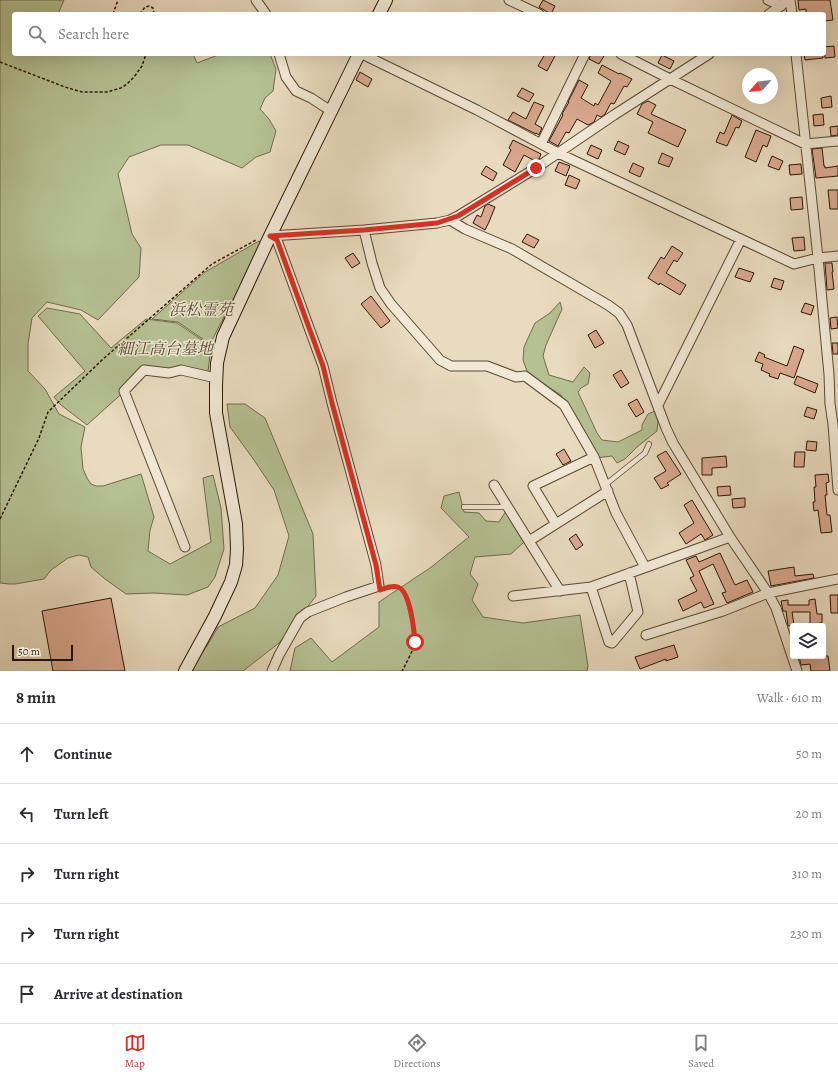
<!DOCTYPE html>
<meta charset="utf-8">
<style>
body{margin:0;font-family:Alegreya,"Noto Serif JP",serif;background:#f7f7f7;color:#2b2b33}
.controls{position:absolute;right:12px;bottom:12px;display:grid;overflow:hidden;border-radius:4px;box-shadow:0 4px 16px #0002}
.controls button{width:36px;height:36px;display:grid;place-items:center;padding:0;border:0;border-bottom:1px solid #e1e1e2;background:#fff;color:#2b2b33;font:20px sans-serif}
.compass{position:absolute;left:742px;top:68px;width:36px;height:36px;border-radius:50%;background:#fff;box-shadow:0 4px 16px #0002;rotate:243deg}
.scale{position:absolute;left:12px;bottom:10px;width:61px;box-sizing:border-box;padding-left:4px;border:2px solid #2a1705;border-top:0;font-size:11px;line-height:14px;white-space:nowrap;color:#2a1705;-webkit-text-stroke:3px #f1e8d5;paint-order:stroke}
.stop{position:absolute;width:12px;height:12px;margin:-9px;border:3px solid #d93025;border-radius:50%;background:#fff}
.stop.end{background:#d93025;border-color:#fff;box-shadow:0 1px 4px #0008}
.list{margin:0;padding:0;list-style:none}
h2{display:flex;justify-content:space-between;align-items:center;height:52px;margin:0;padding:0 16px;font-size:17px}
h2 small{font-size:13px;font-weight:400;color:#7c7c81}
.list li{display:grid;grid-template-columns:26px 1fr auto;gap:12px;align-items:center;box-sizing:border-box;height:60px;padding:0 16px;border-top:1px solid #e1e1e2}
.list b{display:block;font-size:15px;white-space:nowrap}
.list em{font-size:13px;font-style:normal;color:#7c7c81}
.icon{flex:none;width:22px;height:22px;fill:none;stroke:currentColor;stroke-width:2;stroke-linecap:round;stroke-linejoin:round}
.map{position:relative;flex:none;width:838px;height:671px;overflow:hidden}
.search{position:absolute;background:#fff;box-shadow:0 4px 16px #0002;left:12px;right:12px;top:12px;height:44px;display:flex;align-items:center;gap:10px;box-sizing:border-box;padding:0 14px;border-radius:4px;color:#7c7c81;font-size:15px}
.sheet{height:352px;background:#fff}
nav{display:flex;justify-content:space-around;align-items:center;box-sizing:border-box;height:56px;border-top:1px solid #e1e1e2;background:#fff;font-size:11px;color:#7c7c81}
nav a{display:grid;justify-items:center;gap:2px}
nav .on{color:#d93025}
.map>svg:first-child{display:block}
.green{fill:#b5c093;stroke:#706c4c}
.building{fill:#daa990;stroke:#2a1705}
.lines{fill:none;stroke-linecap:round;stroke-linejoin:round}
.lane-casing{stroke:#5a4834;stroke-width:6}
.street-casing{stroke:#5a4834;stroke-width:11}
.secondary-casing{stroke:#2a1705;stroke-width:14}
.path{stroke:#2a1705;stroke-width:1.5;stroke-dasharray:3 2;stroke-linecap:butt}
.lane{stroke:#f1e8d5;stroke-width:4.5}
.street{stroke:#f1e8d5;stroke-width:9}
.secondary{stroke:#f1e8d5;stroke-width:12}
.route{stroke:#d93025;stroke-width:5}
.labels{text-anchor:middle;stroke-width:3;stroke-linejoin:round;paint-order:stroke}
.park-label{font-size:16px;font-style:italic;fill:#544a30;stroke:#f1e8d5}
</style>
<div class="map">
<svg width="838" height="671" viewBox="0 0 838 671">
<rect width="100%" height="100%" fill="#e9dbbf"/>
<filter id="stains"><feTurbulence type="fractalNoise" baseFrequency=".005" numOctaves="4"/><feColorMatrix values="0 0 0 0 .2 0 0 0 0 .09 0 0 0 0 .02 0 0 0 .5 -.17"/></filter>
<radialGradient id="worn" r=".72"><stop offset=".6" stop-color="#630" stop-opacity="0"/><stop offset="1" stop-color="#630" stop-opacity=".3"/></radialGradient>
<path class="green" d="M0,0H64L58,14H14V54H193L197,63L221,54H270L276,69L273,91L265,98L260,109L269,119L276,131L270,152L256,157L242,168L188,145H161L129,157L118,174L132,234L141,248L139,277L98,320L81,310L47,302L32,318L28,344V371L45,389L59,414L85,427L81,447L83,469L87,478L91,484L96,486H103L141,474L154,517L150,530L148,551L170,564L211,542L203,478L213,475L221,508L224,549L215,577L208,587L187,595L154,593L126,594L105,579L91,567L88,557L79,555L68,558L51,570L44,579L15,584H9L0,583Z
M259,241L262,244L210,344L178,322L152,319L205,272Z
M560,302L562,309L546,345L543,356L549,375L573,382L584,367L590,373L588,384L581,388L578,392L597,433L602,440L618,442L642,430V425L648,414L655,411L658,422L657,431L637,447L625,459L617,463L612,456L596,458L586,439L561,395L528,374L523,360L524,347L535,323L550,313Z
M47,308L80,314L111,348L146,319L177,323L211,346L207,380L179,371L148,370L87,425L61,405L54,397L85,371L38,316Z
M227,404H245L265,418L313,534L316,596L279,643L243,671H189L207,646L218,627L255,608L278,575L289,536L274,490L254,460L230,427Z
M459,492L464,512L479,513L486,521L499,522L506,511L524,542L511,554L475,557L470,574L478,584L472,600L483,617L523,623L580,615L588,666L587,671H290L295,648L311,638L332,662L379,627V602L430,568L469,537L441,508L444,496Z"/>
<path class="building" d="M543,0L555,6L551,14L539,7Z
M798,0H830L833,20L824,21V14H806V9L799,10Z
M834,46L835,57L825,58L824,47Z
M545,54H556L547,71L538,66Z
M591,54H600L604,56L599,64L589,59Z
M804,54H823V58L805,60Z
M662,55L674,61L670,69L658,63Z
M602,65L619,74L620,73L632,79L627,87L624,86L614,104L611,103L605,114L601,117L597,115L594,122L588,125L577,119L569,133L566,132L558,146L549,141L563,115L562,114L569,102H568L579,80L588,85L581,98L594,106L595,103L598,105L611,81L598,73Z
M360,72L372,79L368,87L356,80Z
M522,88L534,94L529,102L517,96Z
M831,96L832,107L822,108L821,98Z
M648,101L656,105L651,114L686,130L678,147L648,133L653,122L637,114L642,104Z
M534,102L544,106L535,124L542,128L539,135L536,133V134L508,120L513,112L526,119Z
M823,114L824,125L814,126L813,115Z
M732,115L742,121L739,128L736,127L727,146L716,142L720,132L724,134Z
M838,126V135L831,136L830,127Z
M756,130L771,136L767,147L763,145L756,162L745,157Z
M513,140L541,154L539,159L535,161L524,155L515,172L503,165L511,150L509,148Z
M618,141L629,146L625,155L614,150Z
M591,145L602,150L598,159L587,154Z
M822,148L824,166H825V168L838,166V176L816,178L812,149Z
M662,153L673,158L669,167L658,163Z
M772,156L783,161L779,170L768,166Z
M559,162L570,166L566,176L555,171Z
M633,163L644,168L640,177L629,172Z
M801,164L802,174L790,175L789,165Z
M486,166L497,173L493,181L481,174Z
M569,175L580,180L576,189L565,185Z
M828,190H838V209H830Z
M802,197L803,209L791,210L790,198Z
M488,204L495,207L489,222L485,230L473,223L477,215L481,217L485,206Z
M527,234L539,240L534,248L522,242Z
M804,237L805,250L794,251L792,238Z
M672,246L683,253L677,262L674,260L666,273L686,285L680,295L660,283L659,285L648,278L661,257L664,259Z
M353,253L360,263L352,268L345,258Z
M825,263H832L833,272H832L834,289L827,290Z
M739,268L754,273L750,282L735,277Z
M774,278L784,281L781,290L771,287Z
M371,296L390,321L381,328L361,304Z
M805,303L814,306L811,315L801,312Z
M837,317L838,328L831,329L830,318Z
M596,330L604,343L595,348L588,335Z
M832,343H838V354H833Z
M794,346L804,350L794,378L780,373L778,379L769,376L770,374L761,370L763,364L755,361L759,352L765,355L764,357L787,366Z
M621,370L629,383L621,388L613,375Z
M797,376L818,384L815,393L794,384Z
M637,399L644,412L636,417L628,404Z
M807,407L817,410L814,419L804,416Z
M807,441L817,442L816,451L806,450Z
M564,449L571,461L563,465L556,454Z
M666,451L681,474L667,483L669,485L661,489L654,478L666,471L657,456Z
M795,452H805L804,467H794Z
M726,456L727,467L712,468V475H702V458Z
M828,474L829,482L826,483L827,495H825L827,515H830L832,532L821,533L818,510L814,511L813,502H815L814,487H816L815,475Z
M730,486L731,495L718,496L717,487Z
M745,498V507L733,508L732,499Z
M692,500L713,535L705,540L701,534L686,544L679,533L694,523L684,505Z
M576,534L583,545L576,550L569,539Z
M720,553L735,585L747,580L753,592L727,603L722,593L726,592L713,564L699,571L714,604L704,608L701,602L683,611L678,600L697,591L690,578L694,576L686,560L696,556L699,562Z
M794,567L795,576L813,574L814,578L771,586L768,571Z
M830,595H838V613H831Z
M111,598L125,671H53L42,611Z
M815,599L817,614H822V623L810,624V612H792L794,625L788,626L786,611H783L781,601L788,600V605H809V600Z
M674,645L678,657L666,661V659L640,669L635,657Z
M799,656H828L830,671H811L810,664L801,665Z"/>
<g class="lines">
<g class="lane-casing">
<path id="lane" d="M605,485L645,453L649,444
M464,507H508"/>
</g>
<g class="street-casing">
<path id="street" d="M256,0L266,14
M509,0L539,14
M768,0L781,6
M790,0L792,14
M769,14L781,6L786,0
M279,54L286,77L296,91L311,98L331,111
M362,54L477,110L558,153L794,264L818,258L838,256
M621,54L670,79L805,144L838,141
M796,54L818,258L829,374L830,404L833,424L838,490
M541,144L585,54
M450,220L458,216L536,168L614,115L709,54
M364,230L372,263L380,288L391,304L440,360L451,366H487L516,377L525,376L564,405L594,457L616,513L645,567
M270,236L364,230L437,223L450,220L465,229L512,249L608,305L619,313L627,325L666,428L673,443L730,537L768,593L723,611L646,635
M270,236L277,240L323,366L332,403L376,565L379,586L346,597L308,612L300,618L279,655L272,671
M658,405L741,239
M494,485L560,591
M556,524L533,486L594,457
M529,541L608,491
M185,547L124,391L144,370L169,373L181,370L216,378
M591,587L609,642L612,643L638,612L629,573
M513,596L591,587L730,537
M797,671L776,608L768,593L838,579"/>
</g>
<g class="secondary-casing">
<path id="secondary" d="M379,14L386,0
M185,671L215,616L231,582L236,565L237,549L236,524L216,413V386L217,363L223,337L270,236L359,54"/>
</g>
<path class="path" d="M113,14L118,0
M140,14L145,7L149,6L153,8L154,14
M0,62L65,87L82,92H107L121,88L127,84L134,77L142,66L146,54
M0,519L39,438L48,412L102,360L212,264L256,240
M387,587C392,586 397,585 401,589C408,596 417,633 415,643C414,648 405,666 402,671"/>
<use href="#lane" class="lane"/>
<use href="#street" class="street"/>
<use href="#secondary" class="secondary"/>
</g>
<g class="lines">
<path class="route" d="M415,642C414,630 410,591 398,587C392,585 385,588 380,590L376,565L332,403L323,366L277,240L270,236L364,230L437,223L458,216L536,168"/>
</g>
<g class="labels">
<g class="park-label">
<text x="201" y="315">浜松霊苑</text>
<text x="165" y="354">細江高台墓地</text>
</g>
</g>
<rect width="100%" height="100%" filter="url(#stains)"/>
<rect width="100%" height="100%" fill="url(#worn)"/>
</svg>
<div class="controls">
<button><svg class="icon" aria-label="layers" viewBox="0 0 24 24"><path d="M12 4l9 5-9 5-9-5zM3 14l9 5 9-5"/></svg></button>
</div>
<svg class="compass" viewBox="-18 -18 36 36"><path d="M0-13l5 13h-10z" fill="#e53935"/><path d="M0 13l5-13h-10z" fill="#7c7c81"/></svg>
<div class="scale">50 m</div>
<div class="stop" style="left:415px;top:642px"></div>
<div class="stop end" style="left:536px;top:168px"></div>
<div class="search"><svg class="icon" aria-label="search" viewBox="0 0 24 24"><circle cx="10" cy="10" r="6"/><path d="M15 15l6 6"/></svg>Search here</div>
</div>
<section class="sheet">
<h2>8 min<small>Walk · 610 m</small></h2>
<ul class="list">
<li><svg class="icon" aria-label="ahead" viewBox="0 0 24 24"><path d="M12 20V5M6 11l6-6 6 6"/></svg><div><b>Continue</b></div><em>50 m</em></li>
<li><svg class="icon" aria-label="left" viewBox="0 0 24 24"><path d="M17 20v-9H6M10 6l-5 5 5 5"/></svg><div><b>Turn left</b></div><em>20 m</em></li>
<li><svg class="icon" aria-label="right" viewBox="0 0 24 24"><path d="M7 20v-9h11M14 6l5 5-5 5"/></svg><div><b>Turn right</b></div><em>310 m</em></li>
<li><svg class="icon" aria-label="right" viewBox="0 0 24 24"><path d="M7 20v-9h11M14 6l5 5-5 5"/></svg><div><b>Turn right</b></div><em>230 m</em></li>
<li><svg class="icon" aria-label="arrive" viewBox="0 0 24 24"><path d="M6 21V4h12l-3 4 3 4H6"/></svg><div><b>Arrive at destination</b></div></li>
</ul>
</section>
<nav>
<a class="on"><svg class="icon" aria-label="map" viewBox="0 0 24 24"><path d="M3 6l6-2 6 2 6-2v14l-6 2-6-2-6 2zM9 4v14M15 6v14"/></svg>Map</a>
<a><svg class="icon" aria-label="directions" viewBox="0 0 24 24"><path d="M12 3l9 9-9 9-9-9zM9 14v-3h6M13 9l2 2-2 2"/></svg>Directions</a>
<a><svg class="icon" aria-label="saved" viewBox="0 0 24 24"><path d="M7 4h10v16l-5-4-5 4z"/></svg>Saved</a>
</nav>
